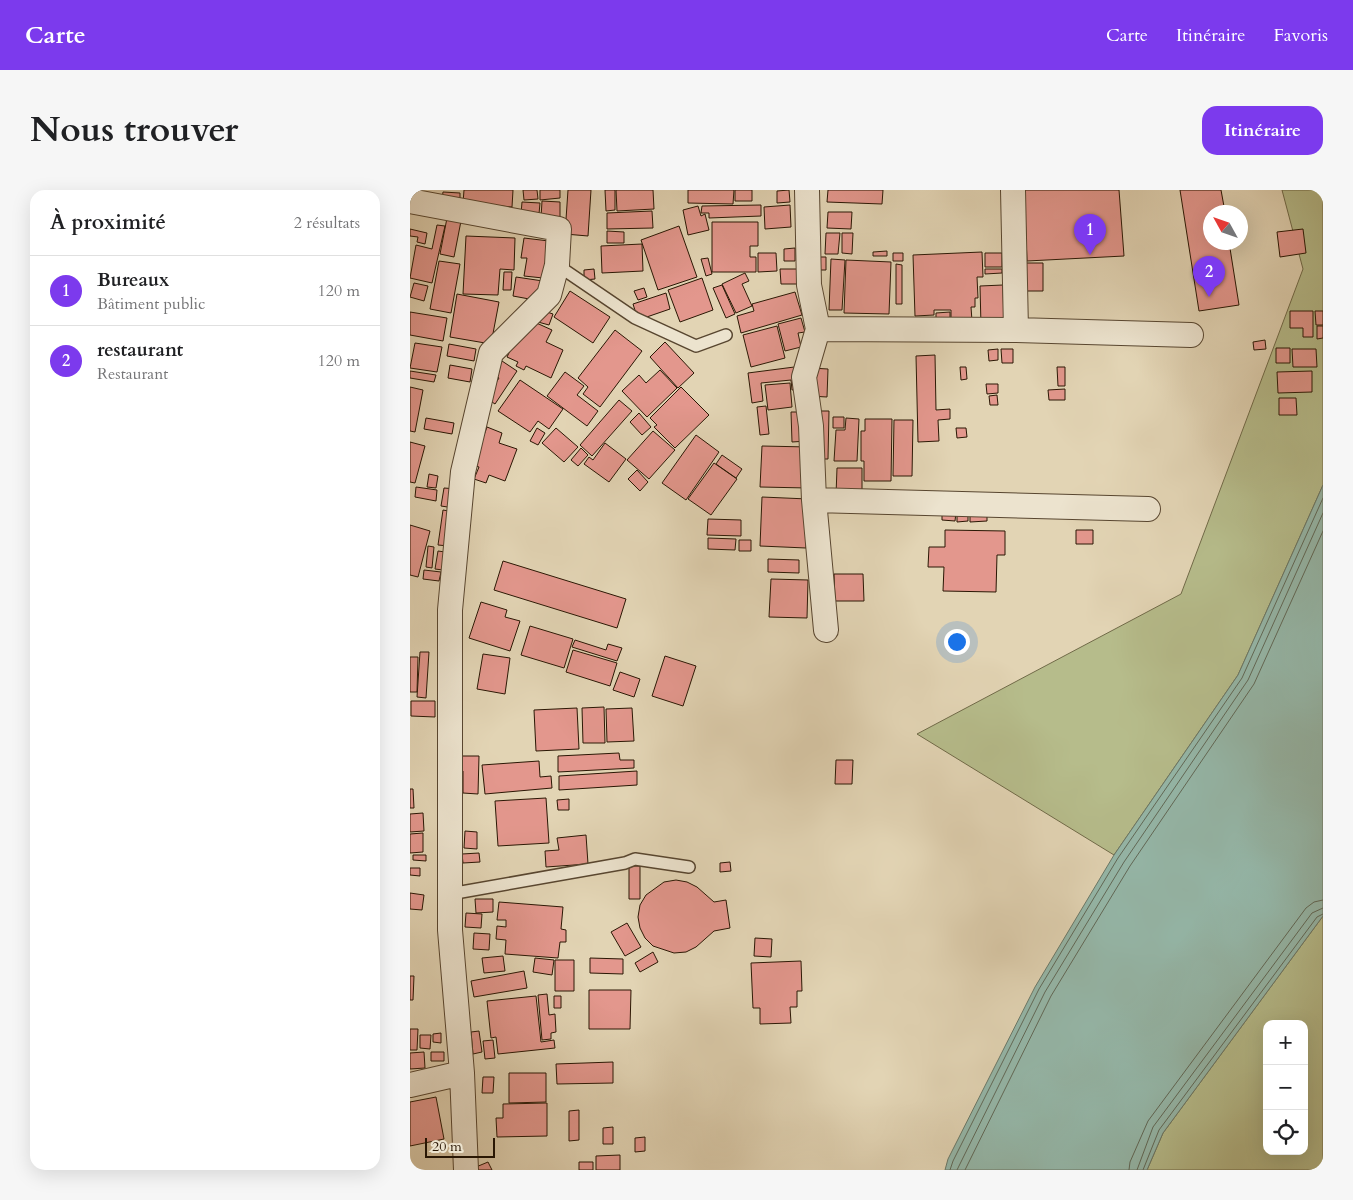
<!DOCTYPE html>
<html lang="fr">
<meta charset="utf-8">
<style>
body{margin:0;font-family:Cardo,serif;background:#f6f6f6;color:#202124}
.controls{position:absolute;right:15px;bottom:15px;display:grid;overflow:hidden;border-radius:10px;box-shadow:0 5px 20px #0002}
.controls button{width:45px;height:45px;display:grid;place-items:center;padding:0;border:0;border-bottom:1px solid #e0e0e0;background:#fff;color:#202124;font:25px sans-serif}
.compass{position:absolute;left:793px;top:15px;width:45px;height:45px;border-radius:50%;background:#fff;box-shadow:0 5px 20px #0002;rotate:310deg}
.scale{position:absolute;left:15px;bottom:12px;width:70px;box-sizing:border-box;padding-left:5px;border:2px solid #2a1704;border-top:0;font-size:14px;line-height:18px;white-space:nowrap;color:#2a1704;-webkit-text-stroke:4px #ece3ce;paint-order:stroke}
.you{position:absolute;left:546px;top:451px;width:18px;height:18px;margin:-12px;border:4px solid #fff;border-radius:50%;background:#1a73e8;box-shadow:0 0 0 8px #1a73e833}
.badge{display:grid;place-items:center;width:32px;height:32px;border-radius:50%;background:#7c3aed;color:#fff;font-size:16px;font-weight:700}
.pin{position:absolute;translate:-50% -41px;filter:drop-shadow(0 1px 2px #0008)}
.pin::after{content:'';position:absolute;top:26px;width:18px;height:15px;background:inherit;clip-path:polygon(0 0,100% 0,50% 100%)}
.list{margin:0;padding:0;list-style:none}
h2{display:flex;justify-content:space-between;align-items:center;height:65px;margin:0;padding:0 20px;font-size:21px}
h2 small{font-size:16px;font-weight:400;color:#757577}
.list li{display:grid;grid-template-columns:32px 1fr auto;gap:15px;align-items:center;box-sizing:border-box;height:70px;padding:0 20px;border-top:1px solid #e0e0e0}
.list b{display:block;font-size:19px;white-space:nowrap}
.list p{margin:0;font-size:16px;white-space:nowrap;color:#757577}
.list em{font-size:16px;font-style:normal;color:#757577}
.icon{flex:none;width:28px;height:28px;fill:none;stroke:currentColor;stroke-width:2;stroke-linecap:round;stroke-linejoin:round}
.map{position:relative;flex:none;width:913px;height:980px;overflow:hidden;border-radius:15px}
header{display:flex;align-items:center;gap:30px;box-sizing:border-box;height:70px;padding:0 25px;background:#7c3aed;color:#fff}
header strong{font-size:24px}
nav{display:flex;gap:28px;margin-inline-start:auto;font-size:18px}
.intro{display:flex;align-items:center;justify-content:space-between;box-sizing:border-box;height:120px;padding:0 30px}
h1{margin:0;font-size:35px}
.button{padding:12px 22px;border-radius:15px;background:#7c3aed;color:#fff;font-size:18px;font-weight:700}
main{display:flex;gap:30px;padding:0 30px}
aside{flex:1;background:#fff;border-radius:15px;box-shadow:0 5px 20px #0002}
.map>svg:first-child{display:block}
.green{fill:#b6bc8b;stroke:#706a48;fill-rule:evenodd}
.water{fill:#95b8aa;stroke:#6a7868}
.lines{fill:none;stroke-linecap:round;stroke-linejoin:round}
.shore{stroke:#606857;stroke-width:1}
.building{fill:#e3978d;stroke:#2a1704}
.service-casing{stroke:#584630;stroke-width:14}
.minor-casing{stroke:#584630;stroke-width:26}
.service{stroke:#ece3ce;stroke-width:11}
.minor{stroke:#ece3ce;stroke-width:24}
</style>
<header>
<strong>Carte</strong>
<nav><a>Carte</a><a>Itinéraire</a><a>Favoris</a></nav>
</header>
<div class="intro"><h1>Nous trouver</h1><a class="button">Itinéraire</a></div>
<main>
<aside>
<h2>À proximité<small>2 résultats</small></h2>
<ul class="list">
<li><span class="badge">1</span><div><b>Bureaux</b><p>Bâtiment public</p></div><em>120 m</em></li>
<li><span class="badge">2</span><div><b>restaurant</b><p>Restaurant</p></div><em>120 m</em></li>
</ul>
</aside>
<div class="map">
<svg width="913" height="980" viewBox="0 0 913 980">
<rect width="100%" height="100%" fill="#e2d4b4"/>
<filter id="stains"><feTurbulence type="fractalNoise" baseFrequency=".004" numOctaves="4"/><feColorMatrix values="0 0 0 0 .2 0 0 0 0 .09 0 0 0 0 .02 0 0 0 .5 -.17"/></filter>
<radialGradient id="worn" r=".72"><stop offset=".6" stop-color="#630" stop-opacity="0"/><stop offset="1" stop-color="#630" stop-opacity=".3"/></radialGradient>
<path class="green" d="M872,0H913V295L828,485L704,665L507,544L771,404L893,79Z
M913,726V980H737L753,943ZM857,834H894V961H857Z"/>
<path class="water" d="M913,295V726L753,943L737,980H535L538,969L625,797L704,665L828,485Z"/>
<g class="lines">
<path class="shore" d="M540,980L543,971L629,799L708,668L832,488L913,308
M547,980L635,802L714,672L838,490L913,323
M555,980L641,806L720,676L844,494L913,341
M719,980L720,972L738,931L896,718L904,712L913,710
M727,980L743,937L902,723L913,718
M733,980L749,940L907,727L913,724"/>
</g>
<path class="building" d="M54,0H103L102,17L53,13Z
M113,0H127L128,9L114,10Z
M130,0H150V8L130,10Z
M158,0H181L178,46L155,44Z
M195,0H205V20L196,21Z
M206,0H243L244,19L207,21Z
M278,0H324L323,14L278,13Z
M325,0H342V11H325Z
M379,0L380,12L367,13V1Z
M418,0H473L472,14L417,12Z
M614,0H709L714,66L617,71Z
M770,0H811L815,22H801V52H819L829,115L789,121Z
M33,2L50,3V10L32,9Z
M132,11L150,12V28H131Z
M112,12L130,13L129,24H111Z
M351,15V26L299,28V23H291L292,16Z
M380,15L381,37L355,39L354,17Z
M288,16L291,26L295,24L299,40L278,45L273,20Z
M242,21L243,38L197,39V23Z
M418,22H442L441,39L417,38Z
M37,28L51,31L44,67L30,64Z
M302,32H348V56H340V67H346V82H302Z
M27,35L35,36L22,93L0,88L6,55L22,59Z
M269,36L287,87L248,100L231,50Z
M0,39L17,43L15,54L7,52L8,47L0,46Z
M893,39L896,63L870,67L867,42Z
M197,41L214,42V53H197Z
M416,43H430L428,64H415Z
M432,43H443L442,64L432,63Z
M56,46L105,48L104,80L90,79L88,105L53,104Z
M114,48L139,51L133,88L114,86L117,68H111Z
M232,54L233,81L192,83L191,56Z
M385,58V71H374V59Z
M477,61V66H463V62Z
M572,62L573,87H567L568,108H565V117H561L562,131L541,132V120H524V125L505,126L503,65Z
M348,63H366L367,81L348,82Z
M483,63H493V71H483Z
M575,63H592V77H575Z
M409,67H416V80H408Z
M298,68L302,84L296,86L291,69Z
M421,69L435,70L432,120H419Z
M436,70L481,72L479,124L434,123Z
M29,71L50,74L41,123L20,119Z
M615,73H633V101H615Z
M486,74L492,75V114H486Z
M184,79L185,89L174,90V80Z
M370,79H391V94H371Z
M575,79H592V83L575,84Z
M94,82H102L101,100H93Z
M335,83L339,91L332,94L342,116L326,123L312,94Z
M106,87L133,91L130,111L103,106Z
M292,88L303,120L270,132L258,100Z
M4,93L18,96L14,111L0,107Z
M312,95L325,124L316,128L303,98Z
M593,95L594,135L571,136L570,96Z
M234,98L237,107L228,110L224,101Z
M160,101L200,127L183,153L144,127Z
M385,102L392,125L331,143L327,126L344,121L342,114Z
M256,103L260,119L228,130L223,114Z
M47,104L89,112L81,154L40,147Z
M131,120L143,124L139,135L128,132Z
M880,121H903V147H893V138H880Z
M905,121H913V135H906Z
M0,122L37,128L33,151L0,145Z
M540,122V129L526,130V123Z
M391,128L395,142L388,143L391,157L375,161L368,134Z
M122,131L142,140L136,152L153,160L141,188L116,176L114,180L106,176L108,172L97,167L110,140Z
M367,136L375,168L341,177L333,145Z
M907,136H913V148L907,149Z
M205,140L232,161L190,217L173,204L178,197L168,188Z
M855,150L856,159L844,160L843,152Z
M255,152L284,183L268,198L240,167Z
M5,153L32,157L27,182L0,178Z
M39,154L66,159L64,171L37,166Z
M866,158H880V173H866Z
M588,159V170L579,171L578,160Z
M591,159H603V173H592Z
M882,159H906L907,177H883Z
M525,165L526,220L540,219V229L528,230L529,251L508,252L506,166Z
M92,171L107,181L85,214L76,208L89,188L83,183Z
M40,175L62,179L60,192L38,188Z
M392,176L394,198L382,200L381,190L351,193L353,211L342,213L338,183Z
M550,177H556L557,189L551,190Z
M647,177H655V196H648Z
M401,178L418,179L417,207L400,206Z
M250,180L267,198L237,227L212,201L229,185L236,193Z
M0,181L26,185L24,192L0,188Z
M902,181V202L868,203L867,182Z
M155,182L174,196L167,205L188,221L177,236L137,206Z
M110,190L153,219L139,239L128,231L120,242L88,221Z
M380,193L382,217L358,220L355,195Z
M576,194H588V203L577,204Z
M0,197L13,200L5,242L0,241Z
M271,197L299,225L265,258L244,237L247,235L240,228Z
M655,199V210H639L638,200Z
M587,205L588,215H580L579,206Z
M869,208H886L887,225H869Z
M209,210L222,221L182,266L170,255Z
M356,216L359,244L350,245L347,217Z
M408,221H419L418,269H406Z
M381,222H389L397,251L382,252Z
M229,223L241,237L232,245L220,232Z
M423,227H434V238H423Z
M16,228L44,233L42,244L14,239Z
M436,228L449,229L447,271H424L426,240H435Z
M455,229H482L481,291H454V271H451V241H455Z
M484,230H503L502,286H483Z
M77,237L92,243L89,253L107,259L95,291L79,285L76,293L64,289L69,277L63,275Z
M127,238L135,243L128,255L120,251Z
M146,238L168,257L154,272L132,253Z
M546,238H556L557,247L547,248Z
M243,241L265,260L239,289L217,270Z
M286,245L309,262L276,310L252,293Z
M0,252L15,256L5,293L0,292Z
M195,253L216,269L199,292L174,274L179,267L183,270Z
M352,256L399,257L398,298L350,297Z
M171,258L178,265L168,276L161,270Z
M312,265L332,279L326,288L306,274Z
M304,273L327,289L301,325L278,309Z
M427,278H452V305H426Z
M227,280L238,292L230,301L218,289Z
M19,284L28,286L26,298L17,297Z
M6,297L27,300L26,311L5,307Z
M34,298L47,299L44,318L31,316Z
M352,307L398,309L396,358L350,356Z
M33,320L44,322L39,356L28,355Z
M532,322H546L545,331L532,330Z
M547,323H558V331L547,332Z
M560,324H577V331L560,332Z
M298,329L331,330V346L297,345Z
M0,335L20,341L8,387L0,385Z
M535,340L595,341V365H587L586,402L533,401L534,377H518L519,357H535Z
M666,340H683V354H666Z
M298,348L326,349L325,360L298,359Z
M329,350H341V361H329Z
M18,356L24,357L22,378L16,377Z
M28,361L35,362L33,380L25,379Z
M358,369L389,370V383L358,382Z
M93,371L216,409L207,438L84,400Z
M14,380L31,382L29,391L13,389Z
M424,384H453L454,411H425Z
M361,389L398,390L397,428L359,427Z
M71,412L97,420L95,427L110,431L100,461L59,448Z
M120,436L163,449L154,478L111,465Z
M165,450L196,460L198,454L212,458L207,471L162,457Z
M163,460L207,473L200,496L156,482Z
M10,462H19L16,508L7,507Z
M73,464L100,468L95,504L67,499Z
M255,466L286,476L273,516L242,506Z
M0,467H8L7,502H0Z
M210,482L230,489L224,507L203,500Z
M1,511H25V527L1,526Z
M194,517L195,553H173L172,518Z
M167,518L169,559L126,561L124,520Z
M222,518L224,551L197,552L196,519Z
M209,563L210,570H224V578L148,582V566Z
M50,566H69L68,604L53,603V581H49Z
M426,570H443L442,594H425Z
M129,571L130,587L141,586L142,598L75,604L72,575Z
M227,581V595L149,600V586Z
M0,599H3L4,618H0Z
M136,608L139,653L88,656L85,611Z
M159,609V620H148L147,610Z
M13,623L14,641L0,642V624Z
M55,641L67,642V659L54,658Z
M13,643V662L0,663V644Z
M176,645L178,674L136,677L135,661L149,660L147,648Z
M69,663L70,672L53,673L52,664Z
M3,665H16V671L3,670Z
M320,672L321,681L310,682V673Z
M219,676H230V709H219Z
M0,678H10V686L0,685Z
M266,690L277,692L287,697L304,712L316,710L320,738L304,741L286,757L276,762L264,763L243,756L235,748L230,738L228,727L230,715L236,705L254,692Z
M0,703L14,705L12,720L0,719Z
M65,709H83V722L66,723Z
M89,712L153,717L151,739L156,740V752H150L148,768L95,764L96,750L86,749L87,736L96,737V730H87Z
M56,723L72,724L71,738L55,737Z
M217,733L231,757L215,766L201,742Z
M64,743L80,744L79,760L63,759Z
M345,748L362,749L361,767L344,766Z
M243,762L248,772L230,782L225,773Z
M93,766L95,781L74,783L72,768Z
M125,768L144,770L142,785L123,782Z
M180,768L213,769V784L180,783Z
M145,770H164V801H145Z
M391,771L392,801H387V817H380L381,833L350,834V818H343L341,773Z
M114,781L117,798L64,807L61,791Z
M0,786H4L3,810H0Z
M179,800H221L220,839H179Z
M137,804L139,825L145,824L146,842L141,843V849L132,850L128,805Z
M126,806L131,852L144,850L145,858L88,864L86,847L81,848L77,811Z
M144,806H151V818H144Z
M0,839H8L7,860H0Z
M69,841L72,862L63,864L61,842Z
M31,843V853L23,852V844Z
M10,845H21L20,859L10,858Z
M83,850L85,868L75,869L73,851Z
M14,862L15,878L0,879V863Z
M21,862H34V871H21Z
M203,872V893L147,894L146,874Z
M99,883H136V912L99,913Z
M73,887H84L83,903H72Z
M26,907L34,949L0,956V912Z
M137,913V946L87,947L86,928H93V914Z
M169,920V950L159,951V921Z
M203,937V954H193V938Z
M235,947V961L225,962V948Z
M210,965V980H186V966Z
M78,972L82,980H67L66,977Z
M169,972H183V980H169Z"/>
<g class="lines">
<g class="service-casing">
<path id="service" d="M147,75L225,128L286,156L316,145
M40,704L215,673L225,669L279,677"/>
</g>
<g class="minor-casing">
<path id="minor" d="M397,0L399,95L408,139L394,187L401,236L404,310L416,440
M603,0L606,140
M0,11L149,39L147,75L139,105L81,163L53,282L40,420V740L52,883L56,980
M408,139L606,140L781,145
M404,310L738,319
M0,895L52,883"/>
</g>
<use href="#service" class="service"/>
<use href="#minor" class="minor"/>
</g>
<rect width="100%" height="100%" filter="url(#stains)"/>
<rect width="100%" height="100%" fill="url(#worn)"/>
</svg>
<div class="controls">
<button>+</button>
<button>−</button>
<button><svg class="icon" aria-label="locate" viewBox="0 0 24 24"><circle cx="12" cy="12" r="6"/><path d="M12 2v4M12 18v4M2 12h4M18 12h4"/></svg></button>
</div>
<svg class="compass" viewBox="-18 -18 36 36"><path d="M0-13l5 13h-10z" fill="#e53935"/><path d="M0 13l5-13h-10z" fill="#757577"/></svg>
<div class="scale">20 m</div>
<div class="you"></div>
<div class="pin badge" style="left:680px;top:65px">1</div>
<div class="pin badge" style="left:799px;top:107px">2</div>
</div>
</main>
